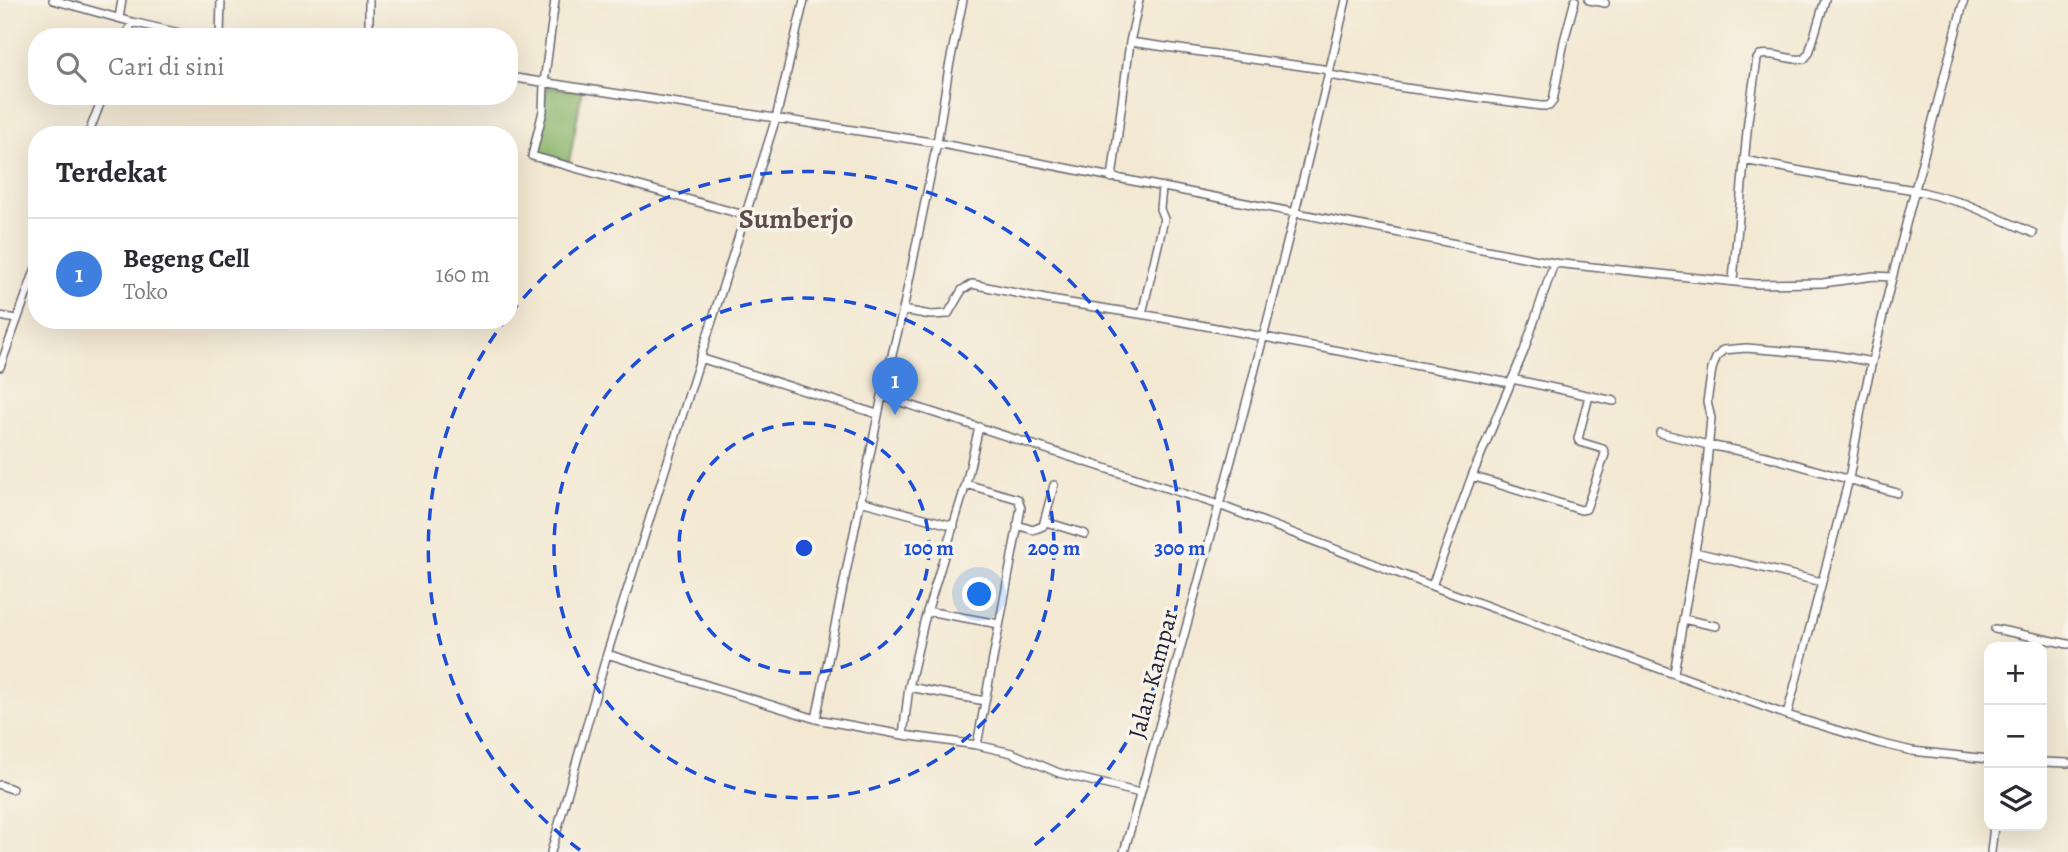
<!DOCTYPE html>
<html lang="id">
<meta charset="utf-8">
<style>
body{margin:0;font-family:Alegreya,serif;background:#f7f7f7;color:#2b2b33}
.controls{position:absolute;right:21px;bottom:21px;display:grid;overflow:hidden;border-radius:14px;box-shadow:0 7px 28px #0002}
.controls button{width:63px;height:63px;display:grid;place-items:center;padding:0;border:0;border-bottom:2px solid #e1e1e2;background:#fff;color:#2b2b33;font:35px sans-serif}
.you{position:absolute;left:980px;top:595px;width:24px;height:24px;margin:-18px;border:5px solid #fff;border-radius:50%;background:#1a73e8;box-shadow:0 0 0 10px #1a73e833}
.badge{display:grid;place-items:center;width:46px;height:46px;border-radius:50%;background:#7c3aed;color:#fff;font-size:23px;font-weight:700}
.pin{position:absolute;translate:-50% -58px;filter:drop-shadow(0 2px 4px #0008)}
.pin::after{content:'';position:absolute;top:37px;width:24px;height:21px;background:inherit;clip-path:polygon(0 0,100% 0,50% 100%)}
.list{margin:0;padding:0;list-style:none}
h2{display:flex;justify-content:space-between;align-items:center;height:91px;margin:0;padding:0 28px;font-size:30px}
h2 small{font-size:23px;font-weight:400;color:#7c7c81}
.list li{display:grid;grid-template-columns:46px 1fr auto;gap:21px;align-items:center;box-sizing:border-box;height:112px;padding:0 28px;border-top:2px solid #e1e1e2}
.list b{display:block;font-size:26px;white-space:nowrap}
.list p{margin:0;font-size:23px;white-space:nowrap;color:#7c7c81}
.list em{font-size:23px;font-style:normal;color:#7c7c81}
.icon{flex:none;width:38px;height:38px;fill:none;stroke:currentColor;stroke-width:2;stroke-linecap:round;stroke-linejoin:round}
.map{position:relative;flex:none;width:2068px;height:852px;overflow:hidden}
.search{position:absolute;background:#fff;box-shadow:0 7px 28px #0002;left:28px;top:28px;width:490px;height:77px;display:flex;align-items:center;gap:18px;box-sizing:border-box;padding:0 24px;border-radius:28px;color:#7c7c81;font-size:26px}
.panel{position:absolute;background:#fff;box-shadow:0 7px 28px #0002;left:28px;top:126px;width:490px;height:203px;border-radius:28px}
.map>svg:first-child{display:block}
.forest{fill:#87b268;stroke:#546a52;stroke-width:2}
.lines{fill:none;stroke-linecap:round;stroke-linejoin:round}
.minor-casing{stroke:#6b6770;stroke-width:10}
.minor{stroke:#fff;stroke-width:7}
.ring{fill:none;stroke:#1d4ed8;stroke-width:3.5;stroke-dasharray:12 9}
.labels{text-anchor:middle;stroke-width:7;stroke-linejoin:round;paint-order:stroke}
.street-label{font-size:24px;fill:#22223b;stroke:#f7f3e8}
.quarter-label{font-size:28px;font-weight:bold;fill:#5f4c4b;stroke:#f7f3e8}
.centre{fill:#1d4ed8;stroke:#f7f3e8;stroke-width:3.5}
.ring-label{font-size:21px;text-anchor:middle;font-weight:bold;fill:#1d4ed8;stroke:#f7f3e8;stroke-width:7;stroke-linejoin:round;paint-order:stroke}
</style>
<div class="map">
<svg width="2068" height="852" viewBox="0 0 2068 852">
<rect width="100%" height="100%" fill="#f7f3e8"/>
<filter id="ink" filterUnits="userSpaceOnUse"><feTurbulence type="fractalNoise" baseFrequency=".0143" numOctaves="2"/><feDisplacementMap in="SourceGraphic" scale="14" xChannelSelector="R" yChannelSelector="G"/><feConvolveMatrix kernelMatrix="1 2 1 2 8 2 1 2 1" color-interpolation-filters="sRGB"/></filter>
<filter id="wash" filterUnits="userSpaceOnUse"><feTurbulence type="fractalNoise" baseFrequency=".00686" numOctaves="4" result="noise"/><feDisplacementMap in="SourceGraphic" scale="28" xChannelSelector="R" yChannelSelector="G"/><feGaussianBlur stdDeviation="1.57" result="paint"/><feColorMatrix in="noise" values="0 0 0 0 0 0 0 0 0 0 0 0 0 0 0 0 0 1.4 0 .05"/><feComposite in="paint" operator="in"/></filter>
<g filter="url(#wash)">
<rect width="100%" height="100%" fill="#f3e8d2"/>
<path class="forest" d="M546,87L582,91L569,163L535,154Z"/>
</g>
<g filter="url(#ink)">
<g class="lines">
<g class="minor-casing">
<path id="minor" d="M53,0L132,22L197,37
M555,0L544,83L543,111L532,156L744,215
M963,0L949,67L937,143L1554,263L1755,284L1823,283L1874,276L1892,277
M1589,0L1605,3
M119,18L122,0
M126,37L132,22
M220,37L221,0
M369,37V0
M1130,42L1330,70
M1329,75L1405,88L1541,106H1549L1553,101L1564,41L1575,0
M509,77L937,143L903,310L882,396L1219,505L1432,586L1787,715L1879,743L1912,751L1989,759
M88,135L103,96
M1744,160L1832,177L1915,190L1966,204L2033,233
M1112,178L1130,42L1139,0
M1733,280L1748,121L1757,59L1760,55C1775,52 1789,61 1804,59L1809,53L1825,0
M903,310L931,315L948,314L962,290L972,284L1050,300L1152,316L1510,383
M1142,314L1164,219L1160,209L1162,188
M0,316L16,319
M700,358L877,414
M0,367L37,265
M1512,379L1614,401
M1660,433L1708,445L1766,456L1897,493
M1472,476L1581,510L1586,509L1605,454L1603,449L1580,442L1578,439L1589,396
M966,484L1018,499L1021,508L977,745
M860,501L954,526
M1046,522L1085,534
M1017,525L1033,530L1043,526L1054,485
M1695,552L1822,582
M1432,586L1472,476L1524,351L1554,263
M927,611L999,624
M1683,619L1716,626
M1995,629L2068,644
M607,654L816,719L903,735L977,745L1012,753L1059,773L1140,793
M1674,673L1704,498L1711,418L1707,402L1712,369L1716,358L1723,350L1746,348L1834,355L1872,362
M909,687L985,701
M1787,715L1849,479L1862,404L1889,290L1964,0
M816,719L882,396
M903,735L909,687L924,622L966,484L979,427
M2042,762L2068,763
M0,785L12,789
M551,852L607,654L776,118L804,0
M1124,852C1141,791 1159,729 1175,668C1236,446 1294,224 1346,0
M1991,852L1994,826"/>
</g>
<use href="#minor" class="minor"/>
</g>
</g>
<g class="ring">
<circle cx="804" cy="548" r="125"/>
<circle cx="804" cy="548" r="250"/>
<path d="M580 850A376 376 0 0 1 504 322M510 314A376 376 0 1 1 1028 850"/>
</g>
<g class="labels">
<g class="street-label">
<text transform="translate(1153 674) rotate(-75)" y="8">Jalan Kampar</text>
</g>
<g class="quarter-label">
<text x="796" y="228">Sumberjo</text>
</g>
</g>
<circle cx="804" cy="548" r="10" class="centre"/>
<g class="ring-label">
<text x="929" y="555">100 m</text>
<text x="1054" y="555">200 m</text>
<text x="1180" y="555">300 m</text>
</g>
</svg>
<div class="controls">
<button>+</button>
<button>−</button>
<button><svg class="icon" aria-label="layers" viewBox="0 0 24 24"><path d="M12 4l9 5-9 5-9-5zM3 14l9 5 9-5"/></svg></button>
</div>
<div class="you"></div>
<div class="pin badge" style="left:895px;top:415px;background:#3f7fe0">1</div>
<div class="search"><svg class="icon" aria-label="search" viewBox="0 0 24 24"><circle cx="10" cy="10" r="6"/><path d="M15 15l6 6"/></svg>Cari di sini</div>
<section class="panel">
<h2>Terdekat<small></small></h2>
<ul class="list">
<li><span class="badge" style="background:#3f7fe0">1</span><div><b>Begeng Cell</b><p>Toko</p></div><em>160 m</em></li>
</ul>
</section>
</div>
